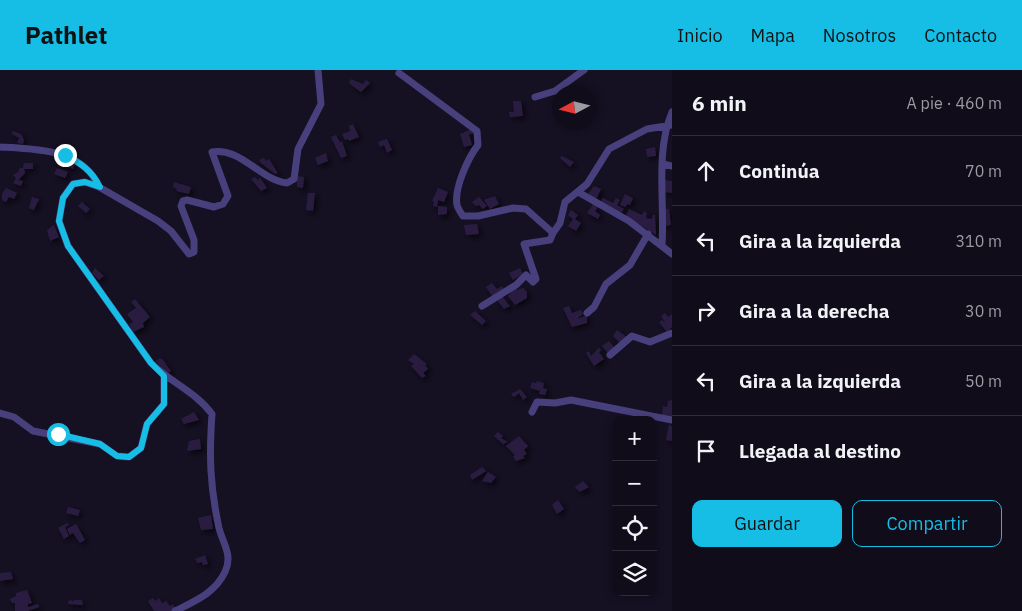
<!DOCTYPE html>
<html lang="es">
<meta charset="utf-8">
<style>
body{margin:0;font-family:"IBM Plex Sans",sans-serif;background:#1e1a27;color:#f1f3f6}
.controls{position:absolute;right:15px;bottom:15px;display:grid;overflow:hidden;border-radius:10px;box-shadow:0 2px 8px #0003}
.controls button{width:45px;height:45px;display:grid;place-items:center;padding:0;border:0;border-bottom:1px solid #302c39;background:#100c1a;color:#f1f3f6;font:25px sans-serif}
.compass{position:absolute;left:552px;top:15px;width:45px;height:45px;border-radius:50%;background:#100c1a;box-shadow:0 2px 8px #0003;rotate:263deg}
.stop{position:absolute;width:15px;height:15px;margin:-11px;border:4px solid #16bee6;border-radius:50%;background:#fff}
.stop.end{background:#16bee6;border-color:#fff;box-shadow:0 1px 5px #0008}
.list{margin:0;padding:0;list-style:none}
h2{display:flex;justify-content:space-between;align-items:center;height:65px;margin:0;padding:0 20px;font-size:21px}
h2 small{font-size:16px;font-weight:400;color:#9c9ba2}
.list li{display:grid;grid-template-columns:32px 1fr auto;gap:15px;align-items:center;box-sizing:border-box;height:70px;padding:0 20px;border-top:1px solid #302c39}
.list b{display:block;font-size:19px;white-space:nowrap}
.list em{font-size:16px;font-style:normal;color:#9c9ba2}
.actions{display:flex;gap:10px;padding:15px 20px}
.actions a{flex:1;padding:11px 0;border:1px solid #16bee6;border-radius:10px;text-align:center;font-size:18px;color:#16bee6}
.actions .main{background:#16bee6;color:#111}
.icon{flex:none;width:28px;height:28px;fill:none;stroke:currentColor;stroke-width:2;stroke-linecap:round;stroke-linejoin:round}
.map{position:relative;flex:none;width:672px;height:541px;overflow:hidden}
header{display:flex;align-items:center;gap:30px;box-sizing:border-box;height:70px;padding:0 25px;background:#16bee6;color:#111}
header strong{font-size:24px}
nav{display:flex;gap:28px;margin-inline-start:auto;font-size:18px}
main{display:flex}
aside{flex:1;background:#100c1a}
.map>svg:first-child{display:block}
.building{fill:#291e41;filter:url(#shadow)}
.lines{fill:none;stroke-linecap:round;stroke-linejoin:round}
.minor{stroke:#48407d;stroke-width:7}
.route{stroke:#16bee6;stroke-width:6}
</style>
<header>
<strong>Pathlet</strong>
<nav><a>Inicio</a><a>Mapa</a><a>Nosotros</a><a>Contacto</a></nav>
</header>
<main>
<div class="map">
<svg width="672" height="541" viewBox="0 0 672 541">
<defs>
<filter id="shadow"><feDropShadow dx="3" dy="3" stdDeviation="2.5" flood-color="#0009"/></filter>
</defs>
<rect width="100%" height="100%" fill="#151022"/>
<path class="building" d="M351,9L363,14L366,10L370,13L361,22L351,15L349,12Z
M513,31H521L523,46L510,47L509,42H514Z
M353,54L359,67L349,71L348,69L345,70L342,64L350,61L349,56Z
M472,59L474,64H469L472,75L464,77L460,64Z
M13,61L21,64L24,70L23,74L17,73L19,68L12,64Z
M336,65L340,72L342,71L347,86L341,88L331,67Z
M387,69L392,80L387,83L384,75L380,77L378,72Z
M655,77L656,86L647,87L646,79Z
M326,83L328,91L318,95L315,88Z
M562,86L574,92L570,97L560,88Z
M264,88L266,91L269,89L278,103L275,104L261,93L259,90Z
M61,90L75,93L73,99L60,94Z
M24,93H33V99H24L25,103L18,110L23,111L21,116L13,113L16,108L13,105L18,102L20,98H23Z
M57,98L68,102L65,108L54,104Z
M297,106L304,107L303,118L297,117Z
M255,107L258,110L260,108L267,118L261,121L251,109Z
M665,110L672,111V123L664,122Z
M174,112L191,117L189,124L176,121L177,119L173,117Z
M594,116L601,119L596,130L588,124Z
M6,118L17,123L14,129L9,127L6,132L2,130V124Z
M438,118L448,122L444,132L438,130L437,137L433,136L434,132L432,131Z
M308,123H315L313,141L306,140Z
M625,124L633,128L630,135L627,134L626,137L620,135Z
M495,126L499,134L490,139L484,130Z
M32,127L39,129L34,140L29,138Z
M479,127L487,136L483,139L479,135L476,136L472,132Z
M603,128L613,133L616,128L620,130L617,135L624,139L621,143L600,133Z
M82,132L90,139L86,143L78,136Z
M593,134L598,137L595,141L600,145L598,149L587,143Z
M438,136L447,137V144L438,145Z
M629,139L642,145L644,141L647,143L646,148L652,149L653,145H655L656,165L626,146Z
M664,139H669L671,155L664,156Z
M571,140L578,145L575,149L581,153L576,161L568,156L573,149L568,145Z
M477,154L479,164L466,165L464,155Z
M54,155L59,167L50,171L47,160Z
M95,198L104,206L99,210L92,203Z
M520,198L523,204L513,210L509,203Z
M492,213L497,219L502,216L504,219L492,226L486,217Z
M515,218L517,220L523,218L527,222V228L515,235L508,226Z
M502,226L510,236L504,239L496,229Z
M135,229L150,247L143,253L144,257L133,262L129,254L133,252L127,244L136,238L131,232Z
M569,236L572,243L581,240L583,244L577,249L587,245V253L572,257L563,238Z
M475,241L486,251L482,255L470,245Z
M665,243L668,247L672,244V257L667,262L659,252L662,250L666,253L661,246Z
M617,260L627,267L620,273L613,266Z
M609,271L615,278L608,283L602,276Z
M599,278L601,280L599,282L604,289L594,296L586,283L589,281L591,286Z
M414,284L427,294L425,295L428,299L423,303L426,306L422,308L411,296L414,294L408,290Z
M160,288L163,290L171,301L167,304L156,291Z
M537,311L544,313L543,318L547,319L545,325L539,324L540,321L530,318L532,312L536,313Z
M520,319L527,327L523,330L519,323L514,327L511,324Z
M672,330V347L662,345L663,336L667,337L668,331Z
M194,342L199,350L184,354L181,349Z
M669,355L672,356V371L666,370Z
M498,362L503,366L501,368L508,372L503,374L494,366Z
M519,366L528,376L524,380L527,384L523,386L525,388L516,391L513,387L515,385L506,376Z
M200,369L201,379L187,381L189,371Z
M482,397L486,401L472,410L470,405Z
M488,402L496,407L491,413L482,411Z
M583,411L589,417L580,422L575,417Z
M558,430L564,439L557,444L552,435Z
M68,437L80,440L78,446L66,443Z
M211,445L213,459L201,460L198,448Z
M67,453L69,455L65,457L69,466L64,469L58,458Z
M76,454L85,470L80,473L73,463L70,465L67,459Z
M205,485L208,494L203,495L202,492L198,493L195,489Z
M11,502L13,509L0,511V503Z
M27,520L32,533L28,534V537L38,534L39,537L28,541H15V533H12L10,529L16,526V523Z
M153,528L155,531L159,528L162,533L166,531L170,536L173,534L175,538L171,541H154L148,531Z
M72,530L73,533L74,530H82L83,535L68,534V531Z"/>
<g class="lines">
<path class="minor" d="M399,3L477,61L478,75C468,88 454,118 457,135C458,139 461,143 463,146H478L513,138L526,139L553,163L560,153L565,132L587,114L609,79L647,59L672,55
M535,27L555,21L584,0
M0,77C36,79 83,79 99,117
M663,94L672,96
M578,122L629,151L672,184
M662,175C665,132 655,82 672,42
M482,236L516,215L526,205L533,212L536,209L524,174L550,170L553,163
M587,243L594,237L606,214L630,195L648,164
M610,285L632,266L650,272L672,263
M532,342L537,332L555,333L571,330L672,350
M0,343L14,347L33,361L100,374L117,386L129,387L141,378L147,354L164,334V307
M175,541C195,531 215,523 225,502C233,485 223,474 219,458C210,416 209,387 212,344C196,322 170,312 151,293L68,176L59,151L63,128L73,114L85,112L99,117L158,151L171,161L189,184L194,182V170L181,136L183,131L187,130L214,137L223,134L228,126L212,82C241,77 260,110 287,113L294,109L298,79L321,34L318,0"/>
</g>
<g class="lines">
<path class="route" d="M58,364L100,374L117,386L129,387L141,378L147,354L164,334V306L151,293L68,176L59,151L63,128L73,114L85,112L100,117C92,101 81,93 65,85"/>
</g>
</svg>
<div class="controls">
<button>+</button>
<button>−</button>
<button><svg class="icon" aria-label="locate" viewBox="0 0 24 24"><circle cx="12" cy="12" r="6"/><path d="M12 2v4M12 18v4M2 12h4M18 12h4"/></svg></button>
<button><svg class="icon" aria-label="layers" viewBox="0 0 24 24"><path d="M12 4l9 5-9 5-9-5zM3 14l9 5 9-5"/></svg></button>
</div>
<svg class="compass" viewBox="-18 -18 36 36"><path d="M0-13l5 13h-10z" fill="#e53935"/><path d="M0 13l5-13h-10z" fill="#9c9ba2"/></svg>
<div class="stop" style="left:58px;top:364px"></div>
<div class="stop end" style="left:65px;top:85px"></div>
</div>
<aside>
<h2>6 min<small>A pie · 460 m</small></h2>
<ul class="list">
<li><svg class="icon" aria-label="ahead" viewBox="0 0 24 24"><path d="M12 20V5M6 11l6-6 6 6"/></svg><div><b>Continúa</b></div><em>70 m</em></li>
<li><svg class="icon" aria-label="left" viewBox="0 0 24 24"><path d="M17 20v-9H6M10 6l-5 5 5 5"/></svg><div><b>Gira a la izquierda</b></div><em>310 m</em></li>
<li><svg class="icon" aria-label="right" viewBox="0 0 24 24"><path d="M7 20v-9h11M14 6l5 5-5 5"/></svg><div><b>Gira a la derecha</b></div><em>30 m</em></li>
<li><svg class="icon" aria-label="left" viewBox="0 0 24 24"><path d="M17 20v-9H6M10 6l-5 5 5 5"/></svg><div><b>Gira a la izquierda</b></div><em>50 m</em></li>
<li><svg class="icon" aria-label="arrive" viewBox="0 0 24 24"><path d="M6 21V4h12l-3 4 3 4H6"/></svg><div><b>Llegada al destino</b></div></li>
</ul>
<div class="actions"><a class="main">Guardar</a><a>Compartir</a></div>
</aside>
</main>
